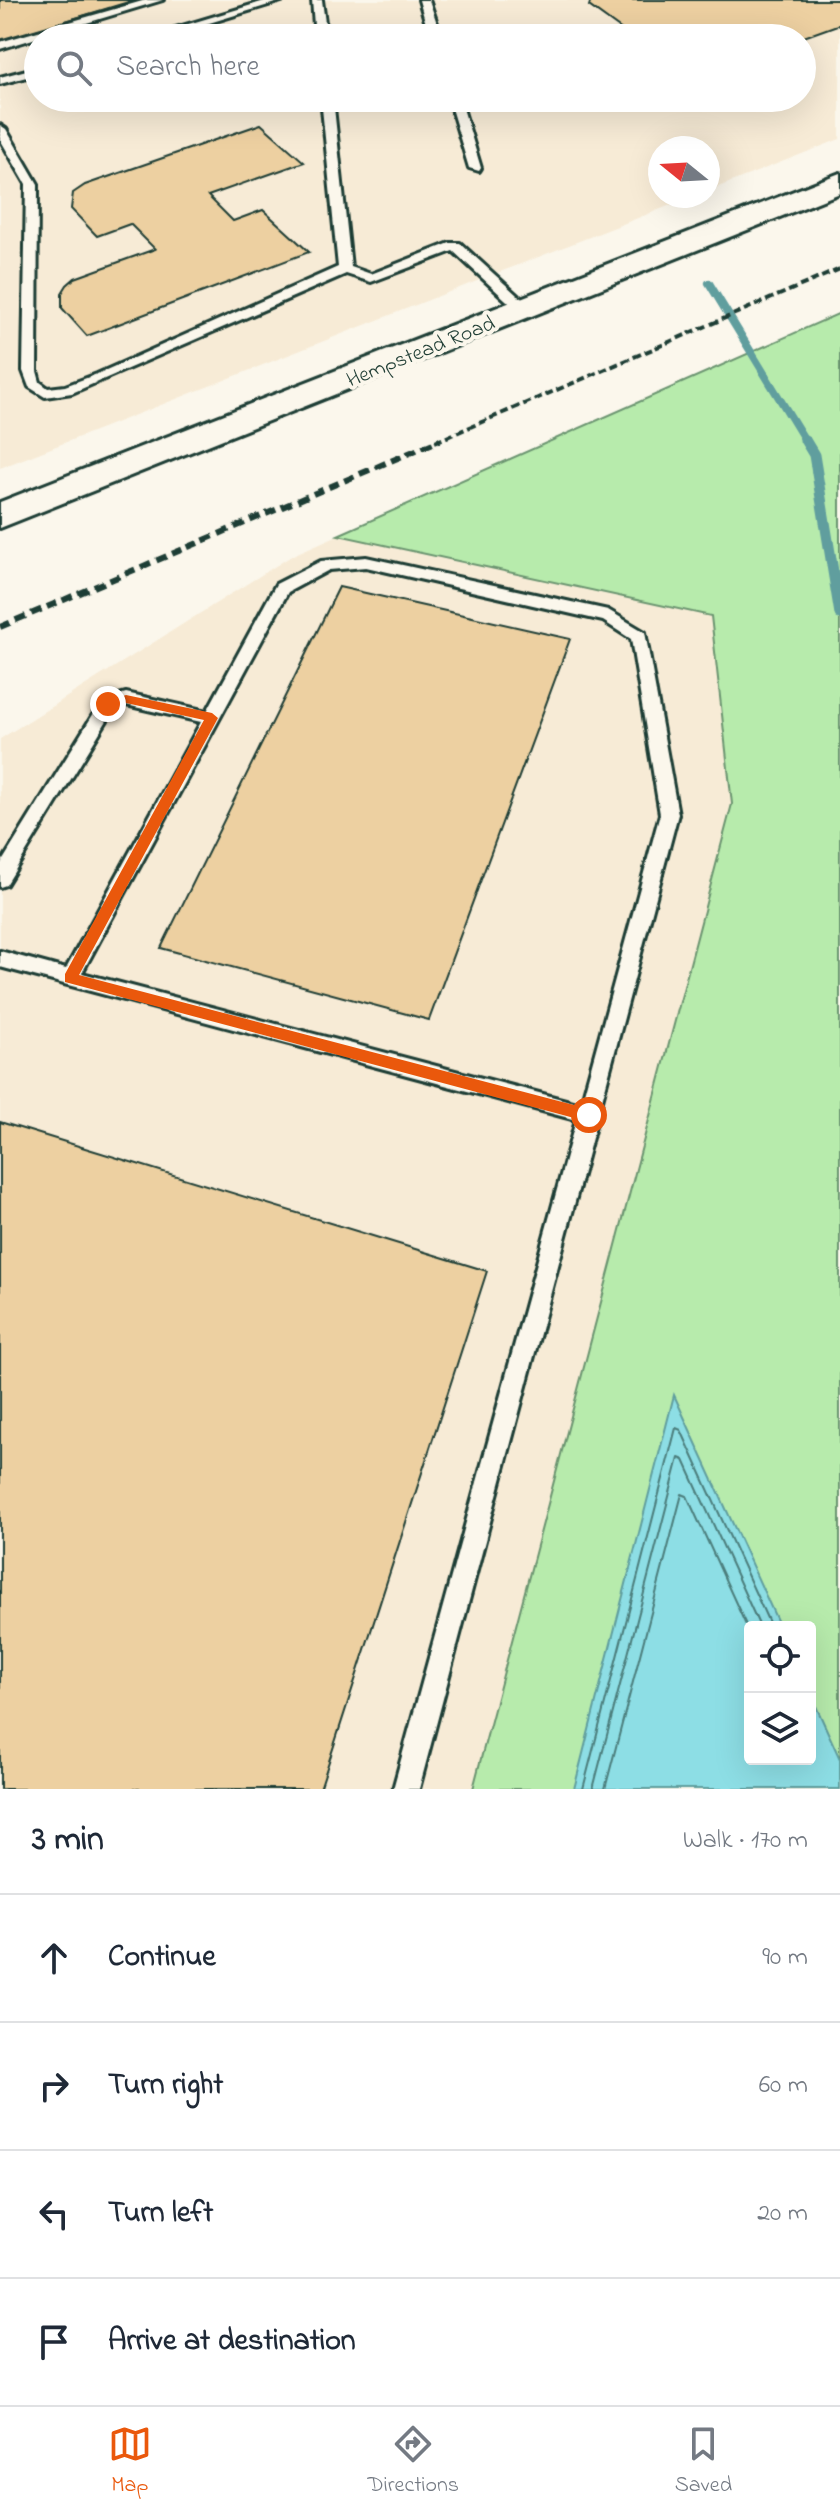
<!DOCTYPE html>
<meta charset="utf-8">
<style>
body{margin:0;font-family:"Indie Flower",sans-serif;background:#f2f2f3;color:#1f2937}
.controls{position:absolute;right:24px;bottom:24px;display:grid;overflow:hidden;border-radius:8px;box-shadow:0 8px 32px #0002}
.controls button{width:72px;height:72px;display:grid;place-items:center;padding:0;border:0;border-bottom:2px solid #e0e1e3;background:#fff;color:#1f2937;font:40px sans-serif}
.compass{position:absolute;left:648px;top:136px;width:72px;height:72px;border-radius:50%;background:#fff;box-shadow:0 8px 32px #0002;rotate:288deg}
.stop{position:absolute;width:24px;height:24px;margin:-18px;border:6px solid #ea580c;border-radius:50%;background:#fff}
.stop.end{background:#ea580c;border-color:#fff;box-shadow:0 2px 8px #0008}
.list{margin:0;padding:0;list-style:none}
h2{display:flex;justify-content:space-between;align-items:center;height:104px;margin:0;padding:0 32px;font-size:34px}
h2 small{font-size:26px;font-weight:400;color:#747a83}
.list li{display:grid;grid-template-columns:52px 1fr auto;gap:24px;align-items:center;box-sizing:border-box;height:128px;padding:0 32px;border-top:2px solid #e0e1e3}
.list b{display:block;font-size:30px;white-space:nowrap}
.list em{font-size:26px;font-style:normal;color:#747a83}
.icon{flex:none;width:44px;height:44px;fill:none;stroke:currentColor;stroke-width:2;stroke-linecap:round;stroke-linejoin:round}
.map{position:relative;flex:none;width:840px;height:1789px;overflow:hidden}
.search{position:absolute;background:#fff;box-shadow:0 8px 32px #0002;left:24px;right:24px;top:24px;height:88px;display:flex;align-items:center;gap:20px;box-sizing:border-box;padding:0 28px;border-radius:44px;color:#747a83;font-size:30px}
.sheet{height:616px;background:#fff}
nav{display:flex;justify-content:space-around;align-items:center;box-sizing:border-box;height:112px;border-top:2px solid #e0e1e3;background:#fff;font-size:22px;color:#747a83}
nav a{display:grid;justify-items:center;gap:4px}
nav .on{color:#ea580c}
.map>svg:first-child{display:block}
.built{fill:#f7ebd6;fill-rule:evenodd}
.green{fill:#b7ebac;stroke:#6b9470;stroke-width:2;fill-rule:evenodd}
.water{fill:#8ddee5;stroke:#619e9e;stroke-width:2}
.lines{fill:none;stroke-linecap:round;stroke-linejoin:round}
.shore{stroke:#4b7d7b;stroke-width:2}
.stream-far1{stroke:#619e9e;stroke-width:8}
.stream{stroke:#619e9e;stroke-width:11}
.building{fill:#edd0a1;stroke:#1f3d34;stroke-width:2}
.service-casing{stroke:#1f3d34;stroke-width:6}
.secondary-casing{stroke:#1f3d34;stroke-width:6}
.service{fill:#fbf7ec;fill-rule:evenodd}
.secondary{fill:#fbf7ec;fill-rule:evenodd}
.rail-far1{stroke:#1f3d34;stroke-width:4;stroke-dasharray:8 4;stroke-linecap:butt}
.rail{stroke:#1f3d34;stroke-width:6;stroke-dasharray:11 6;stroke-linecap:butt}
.route{fill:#ea580c}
.labels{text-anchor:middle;stroke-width:8;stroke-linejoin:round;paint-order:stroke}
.far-street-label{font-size:22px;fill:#1f3d34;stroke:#fbf7ec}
</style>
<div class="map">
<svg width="840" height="1789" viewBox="0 0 840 1789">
<rect width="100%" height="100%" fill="#fbf7ec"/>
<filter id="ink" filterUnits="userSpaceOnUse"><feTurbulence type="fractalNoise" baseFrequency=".0125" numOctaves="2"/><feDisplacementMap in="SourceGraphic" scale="16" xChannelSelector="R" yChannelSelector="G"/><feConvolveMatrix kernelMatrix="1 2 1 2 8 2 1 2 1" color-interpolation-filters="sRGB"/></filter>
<g filter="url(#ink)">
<path class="built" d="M0,0H840V139L708,191V148H660V196H694L0,468ZM38,38H802V98H38Z
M840,313V1789H0V739L293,555ZM750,1627H810V1759H750Z"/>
<path class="green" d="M840,313V1789H473L732,804L711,616L338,535ZM750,1627H810V1759H750Z"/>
<path class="water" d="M674,1395L780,1627H750V1759H810V1693L840,1759V1789H574Z"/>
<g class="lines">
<path class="shore" d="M583,1789L676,1428L681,1430L771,1627
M593,1789L679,1458L684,1460L760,1627
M605,1789L682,1494L687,1496L750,1634"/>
<path class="stream-far1" d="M709,283L806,442"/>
<path class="stream" d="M805,440L814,455L840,614"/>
</g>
<path class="building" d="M0,0H135L0,41Z
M591,0H840V24L801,38H633L589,6Z
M261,124L304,162L208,196L233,221L263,210L309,252L87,336L62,308V293L67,285L75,278L155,249L130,224L97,236L71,209L73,193L85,185Z
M339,587L570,639L429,1020L161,948Z
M0,1122L487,1271L320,1789H0Z"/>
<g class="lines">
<g class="service-casing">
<path id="service" d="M146,0H163L0,49V42Z
M268,0H285L160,38H142Z
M312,0H322L327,38H315Z
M419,0H429L442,38H430Z
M38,67V74L0,84V77Z
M321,98H333L351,267L371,274L450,243H460L529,306V312H519L453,251L371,282L346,274L72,393L45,397L29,387L23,371L26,184L0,139V125L6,129L38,184L37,371L40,382L48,388L65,386L97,374L338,267Z
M448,98H460L481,168L479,171L469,168Z
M366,557L608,610L645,632L678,814L419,1789H393L576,1120L0,967V951L66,969L201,722L126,705L114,709L6,885L0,887V865L102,700L126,693L207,711L276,584L321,561ZM366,567L603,621L631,639L660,814L581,1104L82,973L288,592L329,570Z"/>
</g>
<g class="secondary-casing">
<path id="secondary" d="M840,173V193L0,528V502Z"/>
</g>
<use href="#service" class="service"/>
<use href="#secondary" class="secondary"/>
<path class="rail-far1" d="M435,442L840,269"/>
<path class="rail" d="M0,627L440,440"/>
</g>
</g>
<path class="route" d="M126,695L212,713L218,718L79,975L589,1109L594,1111V1120L589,1122L65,982V974L204,720L126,703L108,709L102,704Z"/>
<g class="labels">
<g class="far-street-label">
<text transform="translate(420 350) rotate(-22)" y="8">Hempstead Road</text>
</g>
</g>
</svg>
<div class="controls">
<button><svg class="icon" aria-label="locate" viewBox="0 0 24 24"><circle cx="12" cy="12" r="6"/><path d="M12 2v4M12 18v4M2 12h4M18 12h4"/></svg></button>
<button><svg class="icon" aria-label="layers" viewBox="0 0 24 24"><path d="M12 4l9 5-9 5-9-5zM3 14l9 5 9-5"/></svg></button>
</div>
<svg class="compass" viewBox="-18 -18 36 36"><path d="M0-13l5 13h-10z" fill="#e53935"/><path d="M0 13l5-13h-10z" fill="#747a83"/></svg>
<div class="stop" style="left:589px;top:1115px"></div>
<div class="stop end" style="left:108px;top:704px"></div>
<div class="search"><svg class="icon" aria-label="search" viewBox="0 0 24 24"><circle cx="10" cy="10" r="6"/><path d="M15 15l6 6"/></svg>Search here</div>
</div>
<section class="sheet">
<h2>3 min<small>Walk · 170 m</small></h2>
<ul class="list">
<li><svg class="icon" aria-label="ahead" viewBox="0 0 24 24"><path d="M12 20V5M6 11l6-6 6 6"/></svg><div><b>Continue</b></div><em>90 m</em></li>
<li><svg class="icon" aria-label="right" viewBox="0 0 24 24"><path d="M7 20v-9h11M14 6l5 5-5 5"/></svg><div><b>Turn right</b></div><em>60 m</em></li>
<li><svg class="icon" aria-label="left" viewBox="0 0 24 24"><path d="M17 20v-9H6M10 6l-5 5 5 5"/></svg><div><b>Turn left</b></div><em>20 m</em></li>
<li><svg class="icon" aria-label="arrive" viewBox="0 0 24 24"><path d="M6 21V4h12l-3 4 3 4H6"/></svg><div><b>Arrive at destination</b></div></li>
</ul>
</section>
<nav>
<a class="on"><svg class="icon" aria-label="map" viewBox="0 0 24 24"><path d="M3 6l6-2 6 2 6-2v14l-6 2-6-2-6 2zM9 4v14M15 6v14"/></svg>Map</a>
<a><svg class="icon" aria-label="directions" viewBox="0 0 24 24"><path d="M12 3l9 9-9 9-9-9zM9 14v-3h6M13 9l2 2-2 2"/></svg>Directions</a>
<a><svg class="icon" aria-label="saved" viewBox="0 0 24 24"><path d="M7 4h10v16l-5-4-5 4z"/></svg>Saved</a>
</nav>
